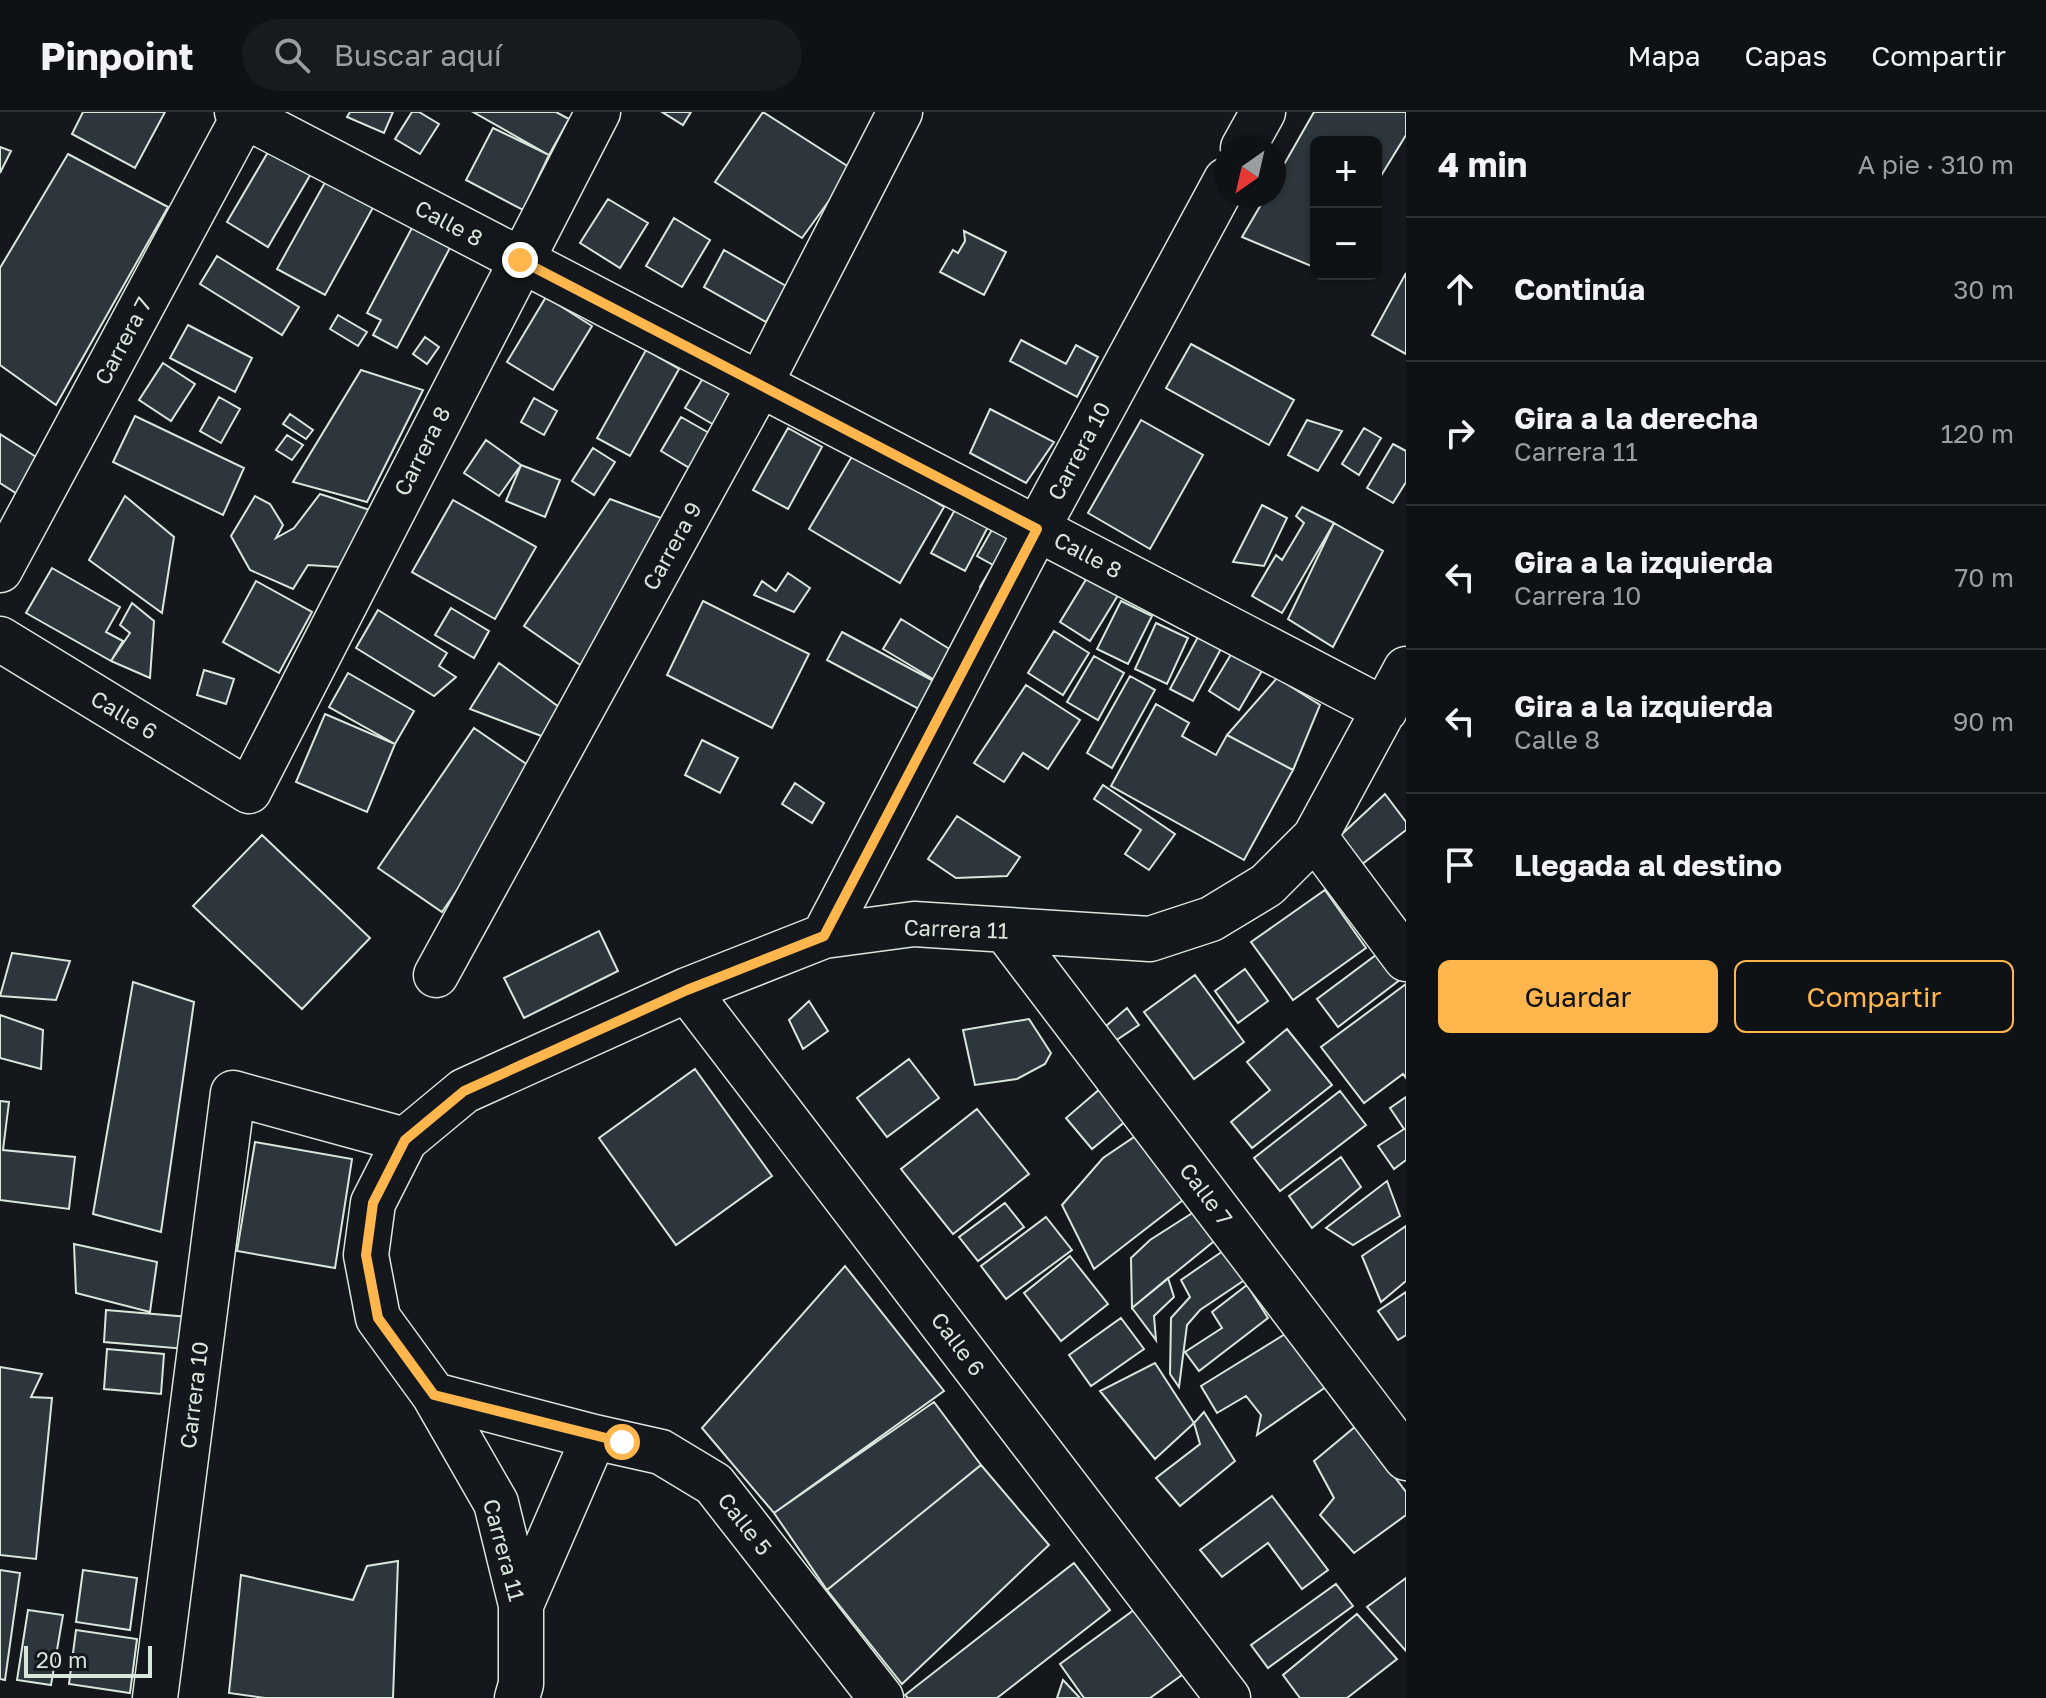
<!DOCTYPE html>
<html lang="es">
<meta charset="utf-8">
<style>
body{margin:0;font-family:"Golos Text",sans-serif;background:#181b1e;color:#f1f3f6}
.controls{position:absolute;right:24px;top:24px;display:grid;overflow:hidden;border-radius:12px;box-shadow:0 2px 6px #0004}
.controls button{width:72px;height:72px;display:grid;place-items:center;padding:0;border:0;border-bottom:2px solid #2f3234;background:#0f1215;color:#f1f3f6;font:40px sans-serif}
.compass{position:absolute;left:1214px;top:24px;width:72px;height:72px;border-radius:50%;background:#0f1215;box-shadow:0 2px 6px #0004;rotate:214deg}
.scale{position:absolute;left:24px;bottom:20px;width:128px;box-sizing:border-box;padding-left:8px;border:4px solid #d8e6dc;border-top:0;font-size:22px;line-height:28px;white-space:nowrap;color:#d8e6dc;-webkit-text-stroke:6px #14181c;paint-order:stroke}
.stop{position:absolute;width:24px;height:24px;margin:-18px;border:6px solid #ffb74d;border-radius:50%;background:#fff}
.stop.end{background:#ffb74d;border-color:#fff;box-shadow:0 2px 8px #0008}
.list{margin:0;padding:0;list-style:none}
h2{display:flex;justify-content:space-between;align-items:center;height:104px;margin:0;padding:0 32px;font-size:34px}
h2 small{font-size:26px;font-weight:400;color:#9b9ea0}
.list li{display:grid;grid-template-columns:52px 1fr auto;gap:24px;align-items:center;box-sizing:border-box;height:144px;padding:0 32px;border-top:2px solid #2f3234}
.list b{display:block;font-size:30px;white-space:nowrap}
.list p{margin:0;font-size:26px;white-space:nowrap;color:#9b9ea0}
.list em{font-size:26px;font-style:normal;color:#9b9ea0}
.actions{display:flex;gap:16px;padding:24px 32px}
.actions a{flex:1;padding:18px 0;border:2px solid #ffb74d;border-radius:12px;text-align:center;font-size:28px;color:#ffb74d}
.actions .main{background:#ffb74d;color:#111}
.icon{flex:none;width:44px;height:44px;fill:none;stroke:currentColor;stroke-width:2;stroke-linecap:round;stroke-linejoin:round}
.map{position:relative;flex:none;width:1406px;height:1586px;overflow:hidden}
header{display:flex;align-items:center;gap:48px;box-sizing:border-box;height:112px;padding:0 40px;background:#0f1215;border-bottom:2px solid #2f3234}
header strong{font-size:38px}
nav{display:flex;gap:44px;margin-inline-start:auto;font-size:28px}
.search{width:560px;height:72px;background:#181b1e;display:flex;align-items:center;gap:20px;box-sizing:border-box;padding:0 28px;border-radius:44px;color:#9b9ea0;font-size:30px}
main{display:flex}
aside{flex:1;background:#0f1215}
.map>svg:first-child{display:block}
.building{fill:#2c363c;stroke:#d8e6dc;stroke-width:2}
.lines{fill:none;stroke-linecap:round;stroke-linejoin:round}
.minor-casing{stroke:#d8e6dc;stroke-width:47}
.minor{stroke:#14181c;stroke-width:44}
.route{stroke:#ffb74d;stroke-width:10}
.labels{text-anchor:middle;stroke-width:6;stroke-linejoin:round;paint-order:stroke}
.street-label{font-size:22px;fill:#d8e6dc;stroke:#14181c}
</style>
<header>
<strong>Pinpoint</strong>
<div class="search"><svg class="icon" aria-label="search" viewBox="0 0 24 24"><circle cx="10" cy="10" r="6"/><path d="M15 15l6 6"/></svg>Buscar aquí</div>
<nav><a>Mapa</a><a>Capas</a><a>Compartir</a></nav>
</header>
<main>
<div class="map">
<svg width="1406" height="1586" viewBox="0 0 1406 1586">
<rect width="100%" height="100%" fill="#14181c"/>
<path class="building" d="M83,0H165L135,56L72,22Z
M350,0H393L384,21L347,5Z
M412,0H419L439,12L420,42L395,27Z
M473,0H556L569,7L549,43Z
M662,0H691L683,13Z
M763,0L852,57L802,126L715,70Z
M1314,0H1406V23L1376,72V30H1316V156L1242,125L1266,84H1274V70Z
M493,16L549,43L523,98L466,68Z
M0,35L11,39L0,61Z
M271,35L312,60L268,135L227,110Z
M68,42L168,95L56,293L0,253V156Z
M328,65L375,92L325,183L277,157Z
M608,87L648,111L620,156L580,131Z
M674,106L710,128L682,175L646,154Z
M414,112L452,132L397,236L373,223L381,208L367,201Z
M964,119L1006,140L984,183L940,160L953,138L958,141L965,129Z
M724,138L786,174L766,210L704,175Z
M217,144L299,195L282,223L200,172Z
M1406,161V242L1372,223Z
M546,185L592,214L553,278L507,250Z
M338,203L367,220L358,234L330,217Z
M188,213L252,246L235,280L170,246Z
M425,225L439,235L427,252L413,242Z
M1021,228L1066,252L1076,233L1098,245L1077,285L1010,249Z
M1191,232L1294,288L1269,333L1166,276Z
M646,238L679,257L630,344L597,326Z
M163,251L195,272L171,309L139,288Z
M361,258L423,278L367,390L293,370Z
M703,266L739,287L721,317L685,296Z
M219,285L240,297L221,331L200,319Z
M534,286L557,299L544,323L521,310Z
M990,297L1054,330L1026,371L970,341Z
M290,302L313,318L306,327L283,312Z
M135,304L244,356L223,403L113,350Z
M681,305L718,326L698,361L661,339Z
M1141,308L1203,343L1150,437L1088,401Z
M1307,308L1342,319L1318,359L1288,343Z
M788,316L822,335L788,397L753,378Z
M1364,316L1381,326L1359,363L1342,352Z
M0,322L41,348L19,383L0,371Z
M287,323L303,333L292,348L276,338Z
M486,328L521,353L499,384L464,361Z
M1393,332L1406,339V370L1393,391L1367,376Z
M593,336L615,350L594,383L572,369Z
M854,341L944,395L900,471L809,417Z
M521,353L560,368L545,405L506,389Z
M320,382L373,399L340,455L308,453L293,477L250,458L231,424L255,384L270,392L283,413L276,426L294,416Z
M125,384L174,425L162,501L89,448Z
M610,387L669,409L586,557L524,514Z
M453,388L536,435L495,507L412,460Z
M1262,393L1287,406L1264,454L1233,450Z
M957,394L990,411L965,459L931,441Z
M1302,395L1334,411L1282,501L1252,484L1276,443L1282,448L1304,411L1296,404Z
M1334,411L1383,439L1333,535L1288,507Z
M994,414L1022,430L992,483L980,475L993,453L977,444Z
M52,456L120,495L106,520L123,529L111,549L26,501Z
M788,461L810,476L794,500L754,483L762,469L776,479Z
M1090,461L1120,480L1090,529L1060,510Z
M256,469L312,500L279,561L223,530Z
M703,489L809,542L772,616L667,563Z
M1121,489L1152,504L1128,552L1097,537Z
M132,491L154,509L150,566L111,549L130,521L120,513Z
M451,496L489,519L474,546L435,523Z
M378,498L447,541L439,554L456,565L434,584L356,536Z
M901,507L956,541L938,570L883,537Z
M1156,511L1188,526L1167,572L1135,557Z
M1054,519L1089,541L1063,583L1028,561Z
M842,520L943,574L928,602L827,548Z
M1199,523L1222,535L1193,589L1170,577Z
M1233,539L1263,557L1239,598L1209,579Z
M1094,544L1124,561L1098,608L1067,590Z
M499,551L567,601L544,625L470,597Z
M204,558L234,567L226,592L197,583Z
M348,561L414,599L395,632L329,595Z
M1130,564L1155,578L1112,656L1087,641Z
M1277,566L1320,593L1293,658L1227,623Z
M1026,573L1080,608L1048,657L1023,641L1004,670L974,651Z
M1156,592L1189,611L1182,624L1216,643L1227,623L1293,658L1244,748L1111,674Z
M325,602L395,632L367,700L296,670Z
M474,616L538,660L442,800L378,756Z
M702,628L738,646L720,681L685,663Z
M795,671L824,691L812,711L782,692Z
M1103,673L1175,722L1149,758L1125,742L1141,718L1094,687Z
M1385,682L1406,710V718L1361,753L1340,724Z
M957,704L1020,745L1007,764L956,766L928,747Z
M262,723L370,826L302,897L193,794Z
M1325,778L1366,836L1293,888L1251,830Z
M599,819L618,859L524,906L504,866Z
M1380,840L1401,867L1338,915L1317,887Z
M12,841L70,849L56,888L0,884Z
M1245,857L1268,889L1238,911L1215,879Z
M1195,863L1244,930L1194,967L1144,900Z
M133,870L194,890L161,1120L93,1102Z
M1406,872V966L1403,962L1364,991L1321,935Z
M809,889L828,919L803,937L789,908Z
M1127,896L1139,913L1115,929L1106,914Z
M0,903L43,918L41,957L0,946Z
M1029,907L1051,941L1045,952L1017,967L975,973L963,918Z
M1287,917L1332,973L1252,1036L1231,1010L1270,978L1247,950Z
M909,947L939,986L887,1025L857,986Z
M695,957L772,1064L676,1133L599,1026Z
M1101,976L1127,1008L1092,1037L1066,1006Z
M1340,979L1366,1013L1280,1079L1254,1046Z
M1406,985V1048L1394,1057L1378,1034L1404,1017L1390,996Z
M0,989L9,990L3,1038L75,1045L69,1097L0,1088Z
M977,997L1029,1062L953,1122L901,1057Z
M1149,1015L1192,1081L1094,1157L1062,1093L1103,1046Z
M255,1030L352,1047L335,1156L237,1139Z
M1341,1045L1361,1075L1312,1116L1289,1084Z
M1387,1069L1400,1104L1353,1133L1326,1116Z
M1005,1091L1024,1115L978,1149L959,1125Z
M1197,1098L1218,1126L1132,1196L1131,1146L1150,1128Z
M1046,1105L1072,1138L1006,1187L981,1154Z
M1406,1114V1169L1381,1190L1362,1144Z
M74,1132L157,1150L150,1200L76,1181Z
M1233,1132L1255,1161L1200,1198L1187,1213L1179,1275L1170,1262L1171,1206L1190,1185L1181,1168Z
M1070,1144L1108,1192L1061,1229L1024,1181Z
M845,1154L944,1279L774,1401L702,1316Z
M1168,1166L1174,1185L1154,1204L1156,1228L1132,1196Z
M1247,1173L1268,1206L1199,1259L1185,1240L1222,1216L1212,1200Z
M1406,1180V1223L1398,1228L1378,1199Z
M106,1198L189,1205L186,1237L104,1230Z
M1121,1206L1144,1237L1091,1274L1069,1243Z
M1290,1219L1330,1272L1257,1323L1261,1303L1246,1284L1217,1301L1201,1274Z
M107,1237L164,1242L161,1282L104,1277Z
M1155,1251L1194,1311L1155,1347L1100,1279Z
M0,1255L42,1262L31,1285L52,1286L36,1447L0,1443Z
M934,1290L981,1353L827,1478L774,1401Z
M1204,1300L1235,1349L1180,1394L1156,1366L1200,1332L1194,1311Z
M1356,1314L1406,1380V1403L1354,1441L1320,1403L1334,1386L1314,1349Z
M981,1353L1049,1433L902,1572L827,1478Z
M1272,1384L1328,1458L1302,1477L1268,1431L1222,1465L1200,1438Z
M398,1449L393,1586H265L229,1581L241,1463L353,1488L367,1454Z
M1074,1451L1110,1498L997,1586H908L905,1583Z
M0,1458L20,1461L5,1568L0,1567Z
M83,1458L137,1466L130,1518L76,1510Z
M1406,1466V1539L1367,1495Z
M1336,1472L1353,1494L1268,1556L1251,1533Z
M28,1498L63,1503L51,1573L17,1568Z
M1134,1498L1182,1563L1150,1586H1084L1060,1552Z
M1357,1502L1397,1547L1347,1586H1300L1283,1563Z
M76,1518L137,1527L130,1581L69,1572Z
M1063,1568L1080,1586H1057Z"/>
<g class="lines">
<g class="minor-casing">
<path id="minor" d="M237,0L1385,598
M1243,36L1263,0
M0,458L246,0
M0,527L249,679L598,0
M1315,725L1406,847
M1006,819L1406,1346
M824,824L1037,417L1226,68
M436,863L760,272L900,0
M687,878L1228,1586
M434,1283L594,1325
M521,1493L594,1325L661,1340L714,1372L881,1586
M155,1586L233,981L405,1028
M517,1586L521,1572V1493L496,1391L434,1283L378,1206L366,1143L373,1091L405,1028L464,979L687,878L824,824L914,812L1150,827L1211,807L1267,773L1315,725L1406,557"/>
</g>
<use href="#minor" class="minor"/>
</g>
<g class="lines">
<path class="route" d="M520,148L1037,417L824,824L687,878L464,979L405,1028L373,1091L366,1143L378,1206L434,1283L622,1330"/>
</g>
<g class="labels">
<g class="street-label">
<text transform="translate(449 111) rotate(28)" y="8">Calle 8</text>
<text transform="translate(123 229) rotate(-62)" y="8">Carrera 7</text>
<text transform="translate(422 339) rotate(-63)" y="8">Carrera 8</text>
<text transform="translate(1079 339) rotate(-62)" y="8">Carrera 10</text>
<text transform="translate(672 434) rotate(-61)" y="8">Carrera 9</text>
<text transform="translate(1088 443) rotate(28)" y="8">Calle 8</text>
<text transform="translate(124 603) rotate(31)" y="8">Calle 6</text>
<text transform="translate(956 817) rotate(2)" y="8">Carrera 11</text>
<text transform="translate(1206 1082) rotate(53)" y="8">Calle 7</text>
<text transform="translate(958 1232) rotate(53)" y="8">Calle 6</text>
<text transform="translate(194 1283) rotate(-83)" y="8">Carrera 10</text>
<text transform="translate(745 1412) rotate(52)" y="8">Calle 5</text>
<text transform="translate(504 1438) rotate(75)" y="8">Carrera 11</text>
</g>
</g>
</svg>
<div class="controls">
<button>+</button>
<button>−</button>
</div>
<svg class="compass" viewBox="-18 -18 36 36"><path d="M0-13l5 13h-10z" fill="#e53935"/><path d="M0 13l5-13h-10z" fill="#9b9ea0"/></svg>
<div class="scale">20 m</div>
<div class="stop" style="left:622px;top:1330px"></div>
<div class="stop end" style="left:520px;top:148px"></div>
</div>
<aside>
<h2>4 min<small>A pie · 310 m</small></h2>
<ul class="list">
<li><svg class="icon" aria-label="ahead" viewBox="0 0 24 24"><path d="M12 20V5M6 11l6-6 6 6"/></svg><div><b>Continúa</b></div><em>30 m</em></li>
<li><svg class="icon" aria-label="right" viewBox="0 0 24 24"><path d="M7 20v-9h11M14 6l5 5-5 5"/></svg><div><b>Gira a la derecha</b><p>Carrera 11</p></div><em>120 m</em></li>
<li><svg class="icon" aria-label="left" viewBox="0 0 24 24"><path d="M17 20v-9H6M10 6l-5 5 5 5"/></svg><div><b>Gira a la izquierda</b><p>Carrera 10</p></div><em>70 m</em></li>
<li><svg class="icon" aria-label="left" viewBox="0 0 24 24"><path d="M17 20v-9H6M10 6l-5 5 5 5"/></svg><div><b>Gira a la izquierda</b><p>Calle 8</p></div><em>90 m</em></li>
<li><svg class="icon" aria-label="arrive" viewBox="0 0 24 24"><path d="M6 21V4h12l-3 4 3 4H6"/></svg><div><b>Llegada al destino</b></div></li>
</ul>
<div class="actions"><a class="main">Guardar</a><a>Compartir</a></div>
</aside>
</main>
